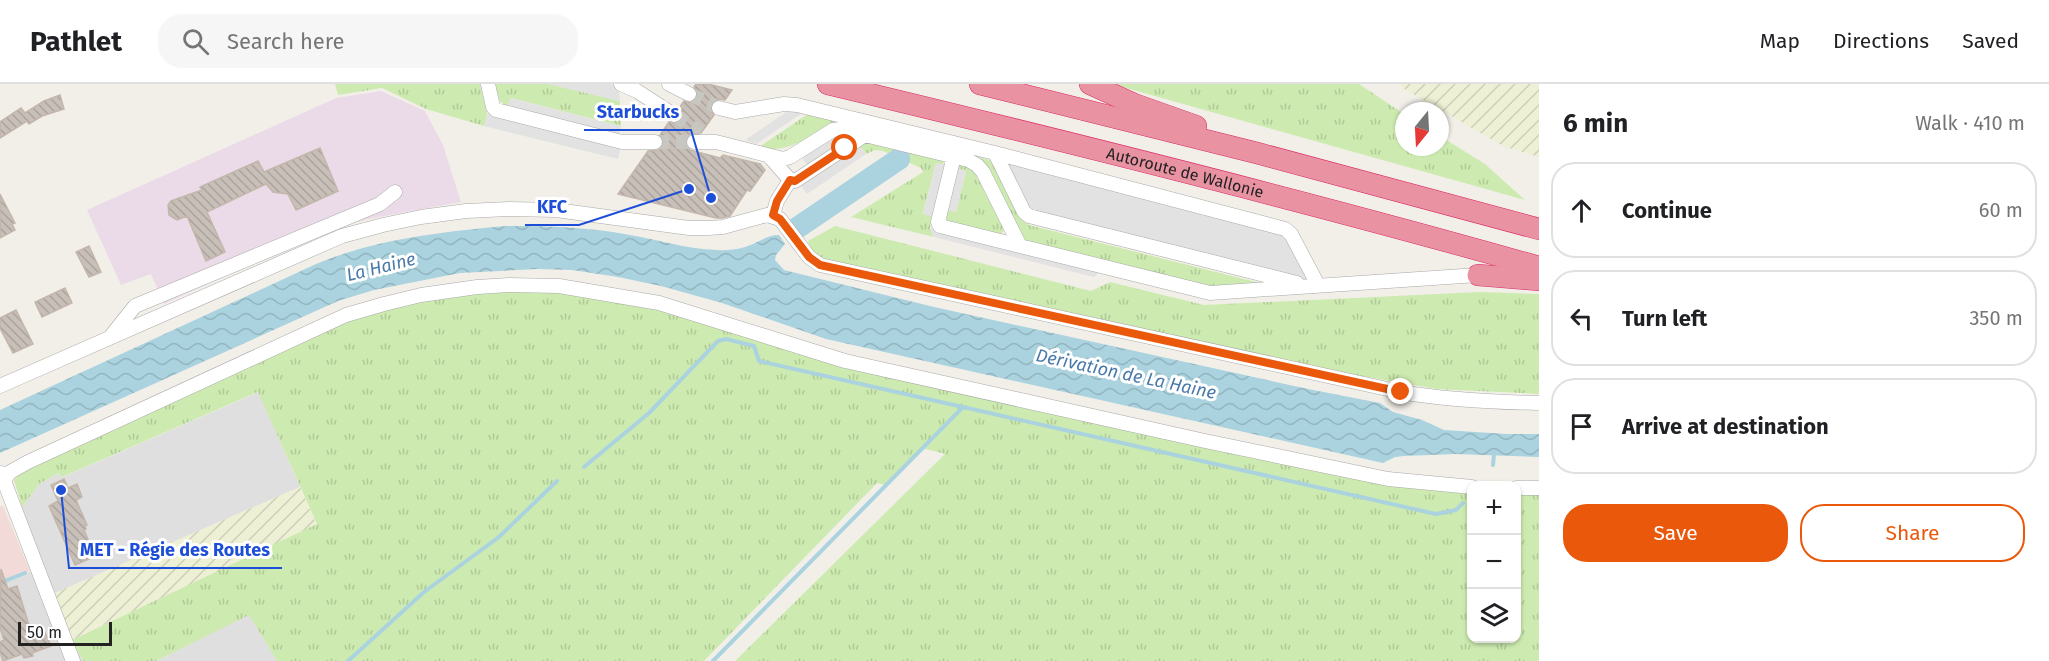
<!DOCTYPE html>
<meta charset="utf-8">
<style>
body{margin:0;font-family:"Fira Sans",sans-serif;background:#f6f6f6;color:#202124}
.controls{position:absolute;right:18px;bottom:18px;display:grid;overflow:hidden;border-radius:12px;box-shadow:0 2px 4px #0004}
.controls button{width:54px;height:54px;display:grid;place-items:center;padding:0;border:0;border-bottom:2px solid #e0e0e0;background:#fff;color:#202124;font:30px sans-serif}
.compass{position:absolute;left:1395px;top:18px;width:54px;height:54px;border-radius:50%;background:#fff;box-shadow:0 2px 4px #0004;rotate:198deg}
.scale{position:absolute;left:18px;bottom:15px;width:94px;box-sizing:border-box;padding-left:6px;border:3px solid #222;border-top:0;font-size:16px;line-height:21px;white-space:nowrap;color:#222;-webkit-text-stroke:4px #fff;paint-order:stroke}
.stop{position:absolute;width:18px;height:18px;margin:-14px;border:4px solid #ea580c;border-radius:50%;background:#fff}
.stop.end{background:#ea580c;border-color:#fff;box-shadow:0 2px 6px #0008}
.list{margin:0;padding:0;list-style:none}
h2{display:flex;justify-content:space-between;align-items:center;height:78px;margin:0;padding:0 24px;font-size:26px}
h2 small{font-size:20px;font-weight:400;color:#757577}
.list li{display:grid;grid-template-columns:39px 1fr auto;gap:18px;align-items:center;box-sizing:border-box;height:96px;margin:0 12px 12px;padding:0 12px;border:2px solid #e0e0e0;border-radius:24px}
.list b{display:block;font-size:22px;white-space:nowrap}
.list em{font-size:20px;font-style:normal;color:#757577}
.actions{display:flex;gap:12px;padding:18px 24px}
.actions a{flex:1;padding:14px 0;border:2px solid #ea580c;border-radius:24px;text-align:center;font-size:21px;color:#ea580c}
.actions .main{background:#ea580c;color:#fff}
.icon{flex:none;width:33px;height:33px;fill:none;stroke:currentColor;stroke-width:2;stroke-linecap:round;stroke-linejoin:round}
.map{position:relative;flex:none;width:1539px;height:577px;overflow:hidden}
header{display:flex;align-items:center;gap:36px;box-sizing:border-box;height:84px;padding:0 30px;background:#fff;border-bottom:2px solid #e0e0e0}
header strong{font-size:28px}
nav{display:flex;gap:33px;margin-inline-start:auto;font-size:21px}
.search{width:420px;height:54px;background:#f6f6f6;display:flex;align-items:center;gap:15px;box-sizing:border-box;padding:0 21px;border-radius:24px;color:#757577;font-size:22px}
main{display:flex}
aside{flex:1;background:#fff}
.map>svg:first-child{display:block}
.residential{fill:#e0dfdf}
.commercial{fill:#f2dad9}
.industrial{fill:#ebdbe8}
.farmland{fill:url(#farmland-furrows)}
.grass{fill:url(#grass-tufts)}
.parking{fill:#e2e2e2}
.water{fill:url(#water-waves)}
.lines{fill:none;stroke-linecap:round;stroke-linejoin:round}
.stream{stroke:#aad3df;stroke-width:4}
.river{stroke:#aad3df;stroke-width:22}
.building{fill:url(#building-back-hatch);stroke:#c4b6ab;stroke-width:1.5}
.minor-tunnel{stroke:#c8c6c1;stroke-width:14;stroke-dasharray:14 7;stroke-linecap:butt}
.minor-casing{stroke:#a9a9a9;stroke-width:15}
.highway-casing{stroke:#dc2a67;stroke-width:22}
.minor{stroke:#fff;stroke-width:14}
.highway{stroke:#e892a2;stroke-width:21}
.route{stroke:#ea580c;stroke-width:8}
.labels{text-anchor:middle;stroke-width:6;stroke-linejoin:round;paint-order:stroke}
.street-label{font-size:16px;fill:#222;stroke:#fff}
.water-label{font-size:18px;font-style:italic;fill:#4a7aab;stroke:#fff}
.leader{fill:none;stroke:#1d4ed8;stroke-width:2}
.callout-dot{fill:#1d4ed8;stroke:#fff;stroke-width:2}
.callout-label{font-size:18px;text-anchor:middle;font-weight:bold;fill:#1d4ed8;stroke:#fff;stroke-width:6;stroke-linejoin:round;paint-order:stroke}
</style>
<header>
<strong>Pathlet</strong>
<div class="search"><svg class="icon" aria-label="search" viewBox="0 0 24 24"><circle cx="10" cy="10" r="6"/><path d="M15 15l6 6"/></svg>Search here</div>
<nav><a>Map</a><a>Directions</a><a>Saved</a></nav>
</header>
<main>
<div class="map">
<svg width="1539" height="577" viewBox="0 0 1539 577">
<defs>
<pattern id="farmland-furrows" width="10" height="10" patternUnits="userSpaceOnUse" patternTransform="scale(1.5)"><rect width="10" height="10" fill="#eef0d5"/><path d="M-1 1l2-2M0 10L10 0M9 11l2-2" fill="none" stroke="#ccceb7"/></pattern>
<pattern id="grass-tufts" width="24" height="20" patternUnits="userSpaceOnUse" patternTransform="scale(1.5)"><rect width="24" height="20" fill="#cdebb0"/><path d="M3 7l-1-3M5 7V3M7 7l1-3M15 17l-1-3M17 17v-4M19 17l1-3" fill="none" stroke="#b0c997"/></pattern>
<pattern id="water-waves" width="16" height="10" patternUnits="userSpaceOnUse" patternTransform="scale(1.5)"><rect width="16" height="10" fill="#aad3df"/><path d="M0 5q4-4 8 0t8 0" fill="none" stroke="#92b5bf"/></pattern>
<pattern id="building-back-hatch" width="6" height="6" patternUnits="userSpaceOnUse" patternTransform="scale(1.5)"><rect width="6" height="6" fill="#c7bfb8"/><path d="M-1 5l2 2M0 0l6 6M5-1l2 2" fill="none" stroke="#aba49e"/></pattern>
</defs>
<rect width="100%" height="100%" fill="#f2efe9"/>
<path class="residential" d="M259,308L300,403L55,509L72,556L83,577H0V499L43,483L22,423L39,400L60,389L63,393Z
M249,530L277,577H156Z"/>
<path class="commercial" d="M0,422H3L30,487L0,499Z"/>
<path class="industrial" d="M381,7L425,27L443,61L461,118L368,135L317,149L164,220L151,190L121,201L87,126L336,14Z"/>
<path class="farmland" d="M1399,0H1539V73L1503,62L1406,6Z
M300,403L317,441L72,556L55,509Z"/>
<path class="grass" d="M335,0H480L487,30L484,42L426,25L382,4L338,11Z
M494,0H549L620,17L621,42L511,14L507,23L500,17Z
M1112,0H1359L1404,30V63H1440V52L1485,80L1525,116Z
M808,30L877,47L875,49L831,39C806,53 789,71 759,63Z
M867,58L933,73L942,77L945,81L936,79L923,129L932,132L930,144L934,153L851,133L923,88L921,84L883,67L875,66L866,70L860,62Z
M957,68L990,76L1020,133L1029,141L1260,199L1211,204L1029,159L1023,154L986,83Z
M960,82L970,83L975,89L1002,139L1004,146L1001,151L947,137L946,126L956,128L966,87L956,84Z
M835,142L1091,207L1110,198L1204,221L1479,208L1539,210V310L1437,305L1338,288L824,178L812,170L808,157Z
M555,205L662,225L834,279L1471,407L1472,554H1516L1517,408H1539V577H735L945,370L922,364L885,401L877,399L704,577H277L249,531L156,577H83L72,556L317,440L258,308L62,393L59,389L39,400L22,423L14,396L24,385L360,231L461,208Z"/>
<path class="parking" d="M549,0H618L620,17L573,6Z
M510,14L621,42L617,57L622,58L618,75L484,42L487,30L496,26L506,28Z
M797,21L810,24L756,60L745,56Z
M836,52L845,64L860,62L866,70L807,110L797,96L811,86L802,74Z
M995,69L1285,145L1318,201L1029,132Z
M936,79L966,87L956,128L941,125L939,134L923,130Z
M940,142L1105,183L1094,193L934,153L930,145Z"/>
<path class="water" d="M505,142C547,142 588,143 630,151C659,156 687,165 717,166C729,167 742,165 753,160C762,156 769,151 779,151L785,160L776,171L775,176L784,186L934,223L1308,305L1380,319L1393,328L1422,336L1444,346L1507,350H1539V373L1456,370L1404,372L1395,373L1383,379L826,255L722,219L661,202L618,193L572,186L537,185L460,189L374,206L338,217L0,369V326L316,180C376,155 441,148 505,142Z"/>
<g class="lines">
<path class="stream" d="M1493,381L1494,370
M584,383L649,329L718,257L726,255L754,262L759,277L963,323
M0,499L25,489
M348,577L424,508L499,453L557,397
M713,577L963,323L1436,430L1456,426L1463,419"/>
<path class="river" d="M797,144L899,75"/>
</g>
<path class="building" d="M696,0H708L732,6L725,16L717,15L712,18L710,26L714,31L701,49L690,50L687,53L685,57L687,63L690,66L720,74L723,71L760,80L765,86L750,107L747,106L730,132L722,134H716L618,110L648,67L659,66L662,63L664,57L660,51L669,38L674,40L681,36L683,31L679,24L684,17L690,19L697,15L698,9L694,3Z
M60,11L64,25L42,32L29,40L27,37L0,54V38L21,24L25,29L44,17Z
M320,64L338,107L296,126L288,110L273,108L266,100L207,128L225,168L206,177L187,132L177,136L169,131L168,121L171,117L202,106L200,103L258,77L264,88Z
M0,110L15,139L12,140L15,146L0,154Z
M89,162L101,188L89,193L76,168Z
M65,204L72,219L42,233L35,218Z
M16,226L33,260L13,269L0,244V234Z
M64,395L68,404L77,400L82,413L76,416L87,441L85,442L86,445L84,446L94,470L90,471L91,474L75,481L49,422L58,417L51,401Z
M1,485L8,505L17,502L32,551L42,542L51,562L32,569L33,572L24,574L22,570L3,577L0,568V558L4,556L0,544Z"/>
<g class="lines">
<path class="minor-tunnel" d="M689,10L719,24
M674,31L701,48
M655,58H694"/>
<g class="minor-casing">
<path id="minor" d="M488,0L493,23L496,26L622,58H655
M621,0L637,7L674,31
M669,0L689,10
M719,24L735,28L784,20L797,21L995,69L1285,145L1291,150L1318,201
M694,58H716L783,75L790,73L833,46L840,45L968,76L977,81L983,88L1020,162L1210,209L1478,191
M995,69L1024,128L1029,132L1297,199
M769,72L790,96L795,97L865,51
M954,72L938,138L940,142L1020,162
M773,131L777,117L790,96
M111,252L135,222L380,120L395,108
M0,302L342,152L383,141L421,133L466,127L509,125L556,126L689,144H708L723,143L767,131L780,135L809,173L820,181L1401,308C1446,316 1493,318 1539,319
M1,389L73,577
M4,396L10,388L28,378L346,231L384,220L421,211L477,203L509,201L559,202L659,219L845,277L1205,357L1388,395L1472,403
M1516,404H1539"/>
</g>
<g class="highway-casing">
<g id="highway">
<path id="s1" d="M828,0C1066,57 1303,116 1539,183"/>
<path d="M980,0L1257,69L1539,145"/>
<path d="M1090,0L1134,20L1196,42"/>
<path d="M1478,191L1539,196"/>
</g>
</g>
<use href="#minor" class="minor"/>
<use href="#highway" class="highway"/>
</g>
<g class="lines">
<path class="route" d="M845,64L795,97L790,96L777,117L773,131L780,135L809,173L820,181L1401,308"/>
</g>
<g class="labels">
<g class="street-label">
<text dy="6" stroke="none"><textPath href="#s1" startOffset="368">Autoroute de Wallonie</textPath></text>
</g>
<g class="water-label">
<text transform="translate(381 183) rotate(-14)" y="6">La Haine</text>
<text transform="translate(1126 290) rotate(12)" y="6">Dérivation de La Haine</text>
</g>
</g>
<path class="leader" d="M711 114L691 46H584M689 105L579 141H525M61 406L69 484H282"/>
<g class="callout-dot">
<circle cx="711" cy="114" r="6"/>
<circle cx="689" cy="105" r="6"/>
<circle cx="61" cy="406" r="6"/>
</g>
<g class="callout-label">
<text x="638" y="34">Starbucks</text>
<text x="552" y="129">KFC</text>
<text x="175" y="472">MET - Régie des Routes</text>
</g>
</svg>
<div class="controls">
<button>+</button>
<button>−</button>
<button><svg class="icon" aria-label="layers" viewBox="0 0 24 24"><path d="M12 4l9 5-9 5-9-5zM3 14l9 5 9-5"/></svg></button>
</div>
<svg class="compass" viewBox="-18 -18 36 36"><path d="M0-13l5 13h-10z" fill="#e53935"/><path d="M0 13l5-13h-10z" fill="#757577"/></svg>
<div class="scale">50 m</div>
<div class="stop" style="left:845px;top:64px"></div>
<div class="stop end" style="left:1401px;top:308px"></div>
</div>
<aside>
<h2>6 min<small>Walk · 410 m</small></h2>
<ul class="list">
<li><svg class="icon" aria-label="ahead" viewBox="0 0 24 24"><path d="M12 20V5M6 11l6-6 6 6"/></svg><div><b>Continue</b></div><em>60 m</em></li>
<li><svg class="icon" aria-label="left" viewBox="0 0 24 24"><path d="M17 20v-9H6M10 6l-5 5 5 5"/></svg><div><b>Turn left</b></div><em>350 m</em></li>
<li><svg class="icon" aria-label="arrive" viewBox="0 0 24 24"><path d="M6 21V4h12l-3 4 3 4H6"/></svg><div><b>Arrive at destination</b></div></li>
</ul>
<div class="actions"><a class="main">Save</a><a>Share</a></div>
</aside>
</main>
